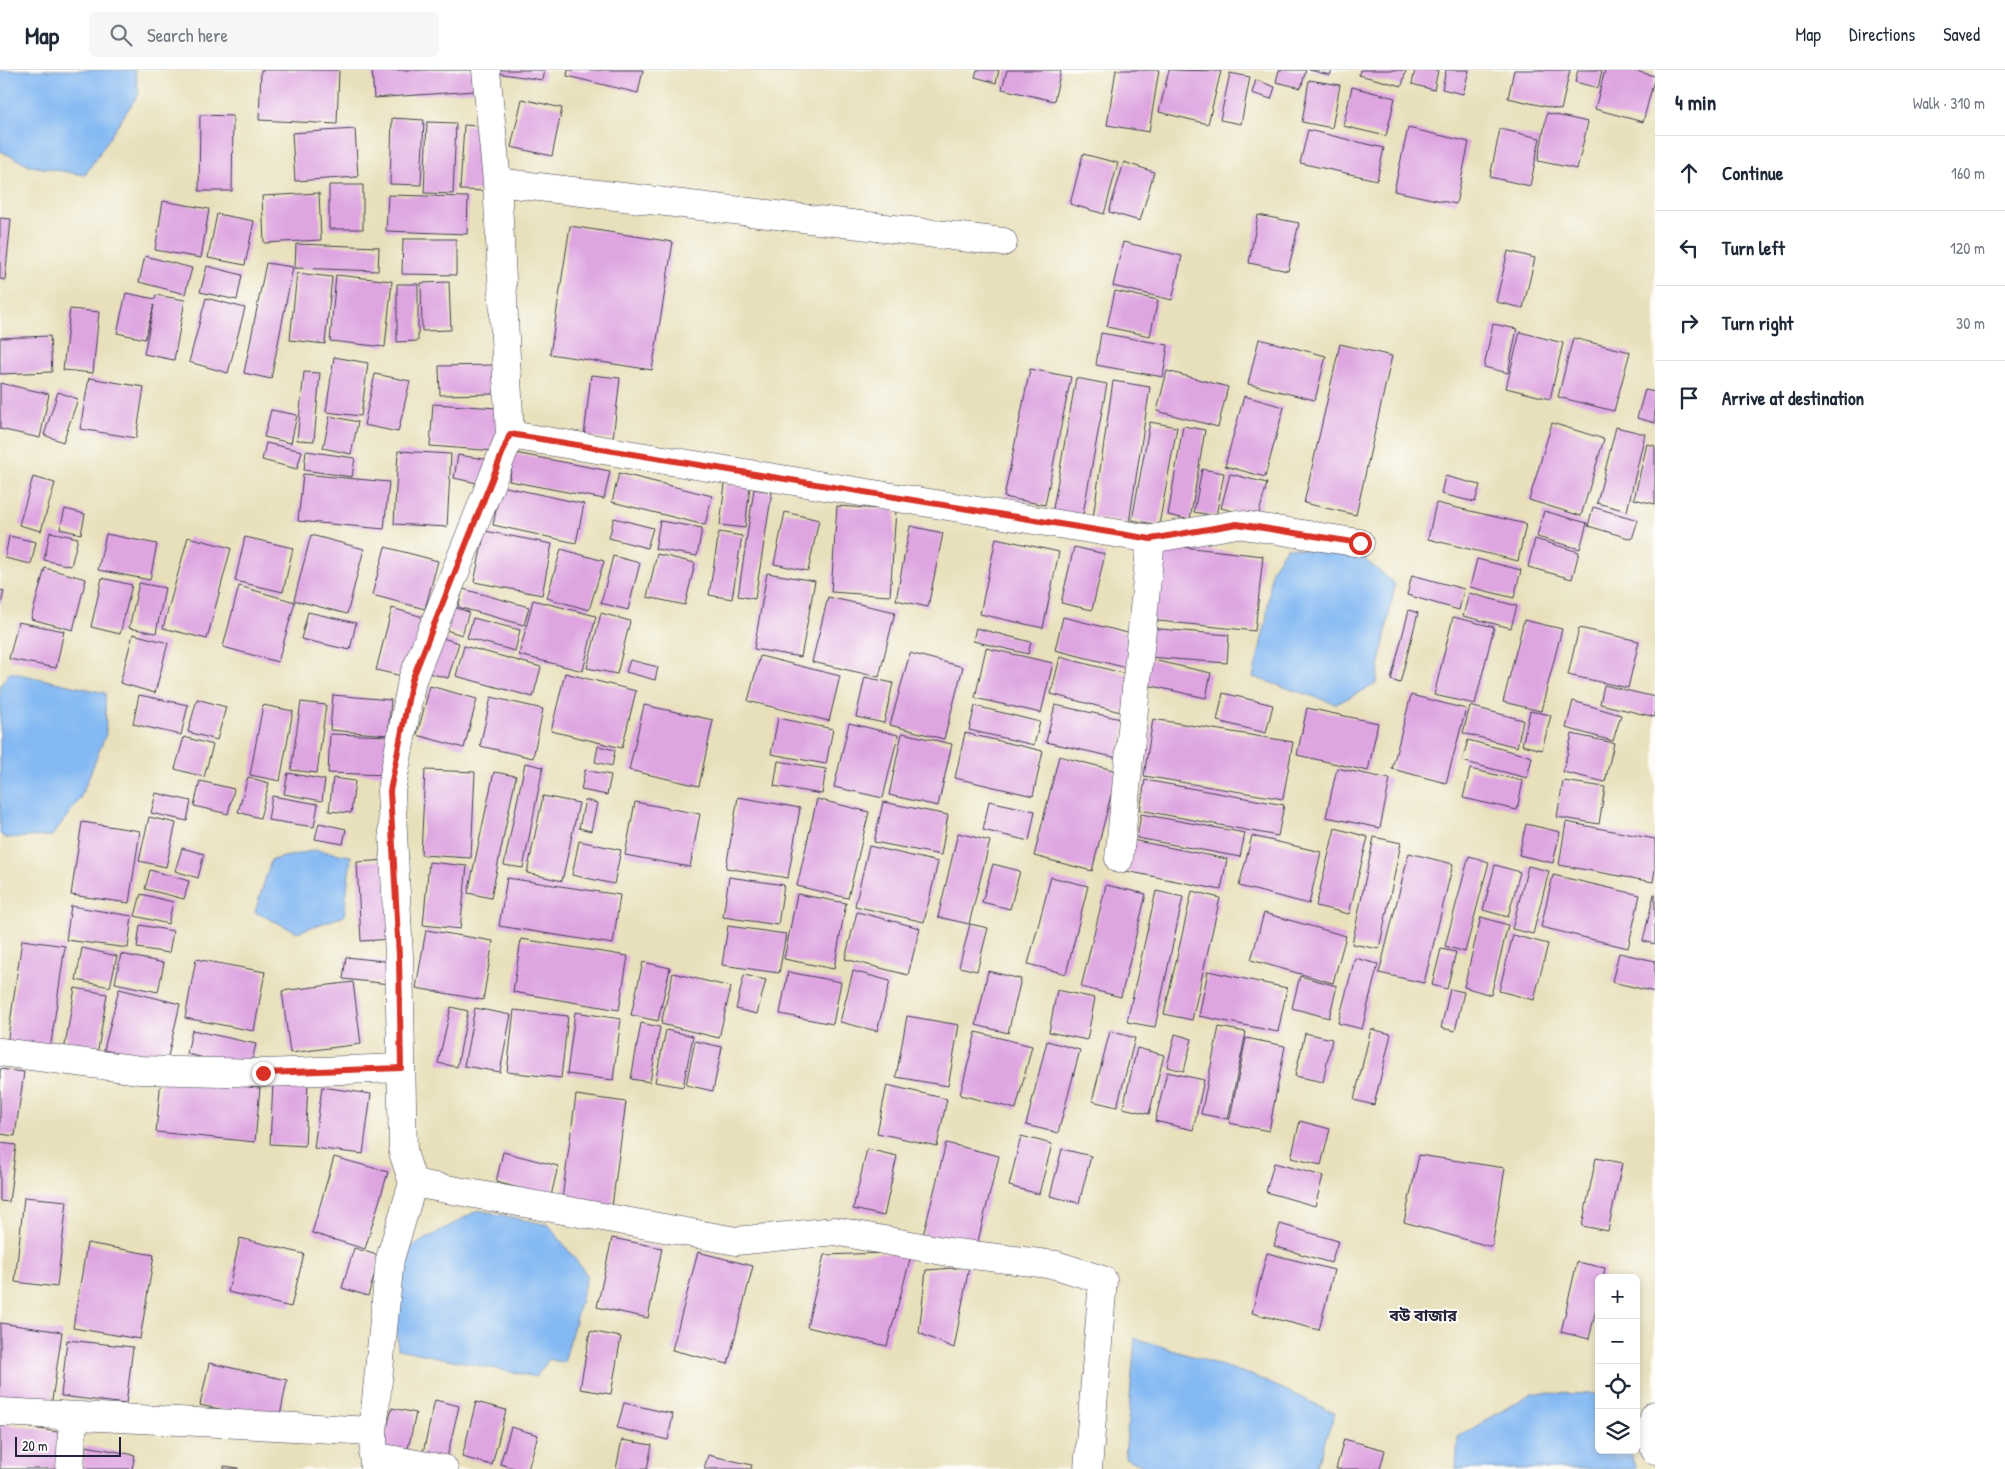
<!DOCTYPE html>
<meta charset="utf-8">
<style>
body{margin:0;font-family:"Patrick Hand","Noto Sans Bengali",sans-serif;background:#f6f6f7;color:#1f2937}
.controls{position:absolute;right:15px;bottom:15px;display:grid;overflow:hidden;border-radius:8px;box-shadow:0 2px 8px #0003}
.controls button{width:45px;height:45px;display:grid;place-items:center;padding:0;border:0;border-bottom:1px solid #e0e1e3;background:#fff;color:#1f2937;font:25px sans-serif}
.scale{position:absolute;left:15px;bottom:12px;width:106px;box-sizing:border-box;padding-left:5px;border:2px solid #22223b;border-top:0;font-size:14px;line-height:18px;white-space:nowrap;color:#22223b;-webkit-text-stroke:4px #fdfcf7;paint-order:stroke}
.stop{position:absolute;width:15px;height:15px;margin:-11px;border:4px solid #d93025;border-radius:50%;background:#fff}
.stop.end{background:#d93025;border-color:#fff;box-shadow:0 1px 5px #0008}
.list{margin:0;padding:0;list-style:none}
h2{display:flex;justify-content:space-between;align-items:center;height:65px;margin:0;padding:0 20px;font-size:21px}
h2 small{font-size:16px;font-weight:400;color:#747a83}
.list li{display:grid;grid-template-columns:32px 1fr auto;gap:15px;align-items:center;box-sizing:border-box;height:75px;padding:0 20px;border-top:1px solid #e0e1e3}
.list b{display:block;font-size:19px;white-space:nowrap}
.list em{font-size:16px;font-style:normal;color:#747a83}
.icon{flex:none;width:28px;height:28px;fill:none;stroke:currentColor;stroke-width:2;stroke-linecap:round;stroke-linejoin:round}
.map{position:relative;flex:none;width:1655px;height:1399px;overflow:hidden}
header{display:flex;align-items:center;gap:30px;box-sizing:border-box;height:70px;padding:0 25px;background:#fff;border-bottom:1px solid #e0e1e3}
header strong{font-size:24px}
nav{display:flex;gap:28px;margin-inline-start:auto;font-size:18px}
.search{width:350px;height:45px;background:#f6f6f7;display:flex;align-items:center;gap:12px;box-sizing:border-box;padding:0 18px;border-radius:8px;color:#747a83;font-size:19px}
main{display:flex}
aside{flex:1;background:#fff}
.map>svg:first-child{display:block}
.water{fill:#84b9f3;stroke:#536e97}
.building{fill:#dea5e1}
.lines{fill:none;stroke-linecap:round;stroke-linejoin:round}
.minor-casing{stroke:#403e4e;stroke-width:29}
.minor{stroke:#fff;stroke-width:28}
.route{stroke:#d93025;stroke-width:6}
.labels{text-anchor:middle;stroke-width:4;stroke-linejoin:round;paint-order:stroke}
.neighbourhood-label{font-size:16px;font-weight:bold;fill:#22223b;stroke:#fdfcf7}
</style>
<header>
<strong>Map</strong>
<div class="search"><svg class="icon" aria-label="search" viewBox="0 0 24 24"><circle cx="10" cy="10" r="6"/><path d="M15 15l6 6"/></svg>Search here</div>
<nav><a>Map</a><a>Directions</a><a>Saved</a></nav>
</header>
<main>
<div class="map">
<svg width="1655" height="1399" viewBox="0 0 1655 1399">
<rect width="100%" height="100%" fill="#fdfcf7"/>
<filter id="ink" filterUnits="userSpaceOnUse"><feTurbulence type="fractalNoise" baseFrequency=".02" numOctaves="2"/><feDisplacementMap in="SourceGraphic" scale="10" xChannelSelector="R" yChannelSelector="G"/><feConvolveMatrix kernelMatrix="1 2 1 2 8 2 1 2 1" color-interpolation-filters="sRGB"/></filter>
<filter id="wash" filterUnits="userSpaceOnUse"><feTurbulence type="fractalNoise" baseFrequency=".0096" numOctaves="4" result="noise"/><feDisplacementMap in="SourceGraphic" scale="20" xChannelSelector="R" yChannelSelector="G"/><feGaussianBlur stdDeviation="1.12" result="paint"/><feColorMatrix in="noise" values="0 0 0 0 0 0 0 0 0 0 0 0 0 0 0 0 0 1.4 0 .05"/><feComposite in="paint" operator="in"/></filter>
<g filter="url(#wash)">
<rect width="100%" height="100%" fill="#e8e0bb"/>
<path class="water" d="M0,0H135L139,23L85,105L32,96L0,81Z
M1287,477L1363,488L1395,514L1376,614L1336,634L1253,607L1266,552L1272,499Z
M10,602L105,623L106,664L80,729L52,766L5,768L0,764V616Z
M316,780L351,786L344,846L297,862L255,842L271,790Z
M478,1140L549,1155L587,1205L564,1293L549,1289L536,1307L398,1279L390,1189Z
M1135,1268L1254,1306L1335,1343L1315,1399H1150L1125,1388Z
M1532,1323L1599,1324V1380H1628L1637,1399H1456L1458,1367Z"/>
<g id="blocks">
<path class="building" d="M261,0H339L337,54L259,50Z
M372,0H474L475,21L374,28Z
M489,0H545L543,10L489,2Z
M568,0H643L638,23L567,6Z
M977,0H999L996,13L975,7Z
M1007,0H1061L1054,31L1002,19Z
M1116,0H1159L1149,62L1107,55Z
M1169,0L1221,1L1208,54L1159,42Z
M1279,0H1306L1301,18L1276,12Z
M1309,0H1332L1330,5Z
M1360,0H1406L1402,16L1359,5Z
M1415,0H1438L1434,20L1412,14Z
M1446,0H1469L1463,24L1442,19Z
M1514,0H1570L1561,40L1508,28Z
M1578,0H1602L1598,18L1575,12Z
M1605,0H1631L1655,6L1643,52L1595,39Z
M1230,3L1250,7L1241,54L1220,50Z
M1256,10L1275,17L1271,29L1252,23Z
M1309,10L1340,15L1332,58L1302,52Z
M1352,17L1395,28L1386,66L1343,56Z
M522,29L562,38L552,86L511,77Z
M1547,43L1588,52L1577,99L1538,91Z
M200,45L233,46L232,121H199Z
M392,48L424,50L421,115L390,114Z
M427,52L456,53L453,124L424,123Z
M464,55L491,57L487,121L460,120Z
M1408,58L1469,72L1456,134L1394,121Z
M355,59L358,107L295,111L292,63Z
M1500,59L1540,68L1530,116L1490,107Z
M1308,60L1384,78L1377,110L1300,93Z
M1083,84L1118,93L1104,144L1070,134Z
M1124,92L1154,102L1140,151L1109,142Z
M329,115H363V159H329Z
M319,123L321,170L264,173L262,126Z
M388,125L468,127L467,164L386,161Z
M163,131L209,139L201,188L155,180Z
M217,144L254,151L245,195L208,188Z
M1258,145L1299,153L1288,201L1249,193Z
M0,148L11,149L5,210L0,209Z
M570,156L673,172L652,300L550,284Z
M403,169H456V205L402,204Z
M1123,172L1182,186L1172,230L1113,216Z
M296,174L379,177L378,201L295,198Z
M1508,181L1535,188L1523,238L1496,232Z
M145,186L192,198L185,224L139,212Z
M266,193L293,197L271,309L244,303Z
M207,196L242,205L237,230L200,222Z
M297,203L332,207L325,274L290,270Z
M336,205L392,211L385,277L330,271Z
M449,212L451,260L422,261L421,213Z
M397,214H418V271L397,272Z
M1115,221L1158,230L1150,266L1107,257Z
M126,223L155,229L156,225L185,230L174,290L144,284L154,235L145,269L117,263Z
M206,228L245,238L228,303L189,292Z
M70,239L99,242L93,303L63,300Z
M1493,254L1517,259L1508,303L1484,297Z
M1520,262L1563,273L1550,329L1506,318Z
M1101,263L1168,275L1163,307L1096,295Z
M50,266L52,302L0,304V268Z
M1573,268L1630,282L1614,341L1558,327Z
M1259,269L1326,286L1315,330L1248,314Z
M1340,274L1392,286L1356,445L1304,433Z
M334,287L368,293L361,346L326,342Z
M494,295V324L440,325L439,296Z
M1030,299L1071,307L1045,435L1004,427Z
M1167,301L1228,317L1218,357L1157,341Z
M304,302L320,303L314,371L297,370Z
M375,304L410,311L398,362L364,355Z
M591,305L620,308L613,369L584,366Z
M89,308L144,317L136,368L80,359Z
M1076,308L1107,314L1082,449L1052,444Z
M1113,311L1150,317L1129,453L1093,448Z
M0,313L49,324L40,368L0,359Z
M1645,320L1655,322V353L1637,348Z
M58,322L78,329L63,372L44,365Z
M1244,326L1284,337L1265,407L1225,396Z
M433,334L498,338L495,381L430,376Z
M271,340L297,345L291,373L264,367Z
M330,346L358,352L351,384L323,378Z
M1150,352L1177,357L1159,455L1132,450Z
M1552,353L1604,369L1581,446L1529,430Z
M1183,356L1205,360L1190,450L1168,445Z
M1616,357L1645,364L1627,441L1597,433Z
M266,373L302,381L297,399L262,390Z
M1647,374L1655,376V434L1634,429Z
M306,381L355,388L352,407L304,400Z
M398,381L451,384L447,457L394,454Z
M515,383L610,401L604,429L509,411Z
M458,385L491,390L486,415L454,408Z
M1202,399L1224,403L1216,446L1194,442Z
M619,403L712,426L705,455L612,432Z
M303,404L389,412L384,459L298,451Z
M1230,404L1267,413L1258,447L1221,438Z
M1445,406L1480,415L1475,432L1441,424Z
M33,407L55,413L41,461L19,455Z
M725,414L750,417L745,458L720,455Z
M501,416L584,434L576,473L493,455Z
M754,419L772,422L755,529L738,526Z
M1436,433L1526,454L1518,491L1428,469Z
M837,436L896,440L890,526L831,522Z
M1593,437L1638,450L1632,469L1588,456Z
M65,439L85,444L81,464L60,459Z
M1544,441L1587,453L1580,479L1537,467Z
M785,442L819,450L808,501L774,494Z
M614,448L653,458L647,478L609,468Z
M660,451L702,458L697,486L655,479Z
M910,456L943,463L928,537L896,530Z
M485,461L552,474L542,525L474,512Z
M50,462L78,468L71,496L44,490Z
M719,462L742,466L732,529L709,525Z
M106,464L157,474L150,510L98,500Z
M311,465L364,479L347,544L294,530Z
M9,466L36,472L31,494L5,488Z
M188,467L231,478L207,569L163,558Z
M245,467L293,478L283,522L235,511Z
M996,468L1059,482L1043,558L980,544Z
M1535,469L1579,482L1572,509L1528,497Z
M1157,474L1263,486L1255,561L1149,550Z
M385,477L438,491L425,539L372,525Z
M1074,477L1105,484L1092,540L1061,533Z
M561,479L604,491L589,540L547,528Z
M657,484L695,493L685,535L647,527Z
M613,486L640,493L628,540L601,533Z
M1477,489L1521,500L1514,528L1470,517Z
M45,498L86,509L73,560L31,549Z
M767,503L815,511L801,587L754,579Z
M1412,505L1464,519L1459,540L1407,525Z
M102,508L132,515L120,564L91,557Z
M139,513L165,518L156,563L129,558Z
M239,516L295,532L278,592L223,577Z
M463,519L529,537L524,555L458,537Z
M0,520L4,521L1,535L0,534Z
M1469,523L1517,536L1511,558L1463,546Z
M828,527L895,542L879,607L812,592Z
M533,530L596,546L583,601L519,585Z
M453,537L469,542L462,565L446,560Z
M392,538L423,547L406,607L376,600Z
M1409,540L1418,543L1400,613L1391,610Z
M308,542L356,553L350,580L301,569Z
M601,543L630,551L617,604L587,598Z
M1063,547L1136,565L1127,598L1055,580Z
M1453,547L1494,557L1475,634L1434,625Z
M473,548L520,560L515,581L467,568Z
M1524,550L1562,559L1541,641L1503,632Z
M18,552L64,561L56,598L9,589Z
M976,558L1031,572L1028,584L973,571Z
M1149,558L1229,565L1227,593L1147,587Z
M1579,558L1639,571L1628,618L1568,605Z
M133,564L168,573L155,623L120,613Z
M439,567L459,573L448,608L428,603Z
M464,576L541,597L533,627L456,606Z
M986,578L1053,593L1041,643L975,628Z
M910,583L963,597L944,669L890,655Z
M760,586L840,606L829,651L748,631Z
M1060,587L1134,606L1124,643L1051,624Z
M1148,589L1211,603L1206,628L1143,614Z
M630,590L658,597L655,610L626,602Z
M565,603L636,621L622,678L551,661Z
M865,607L893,613L884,653L856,647Z
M1604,615L1655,627V647L1600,634Z
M430,616L477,629L464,678L417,665Z
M1223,623L1273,635L1266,663L1217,651Z
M139,625L188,635L181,665L133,654Z
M333,625L391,630L388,665L330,660Z
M1411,625L1466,639L1446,713L1392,699Z
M491,627L543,639L533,688L480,676Z
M197,629L226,637L217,670L188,662Z
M1573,631L1621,645L1613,671L1566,658Z
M301,632L326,635L317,703L291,700Z
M263,635L293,641L280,711L250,705Z
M644,635L713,650L699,716L629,700Z
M1055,635L1126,650L1118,688L1046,672Z
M975,636L1040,652L1034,675L969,660Z
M1470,636L1523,650L1517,677L1463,663Z
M1307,638L1378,653L1368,701L1297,685Z
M1530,641L1551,645L1542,680L1522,675Z
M778,648L833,659L826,694L771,684Z
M1153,649L1293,672L1283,729L1144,706Z
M849,653L898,665L883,728L834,717Z
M902,663L952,674L938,736L889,725Z
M965,663L1043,681L1033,726L955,708Z
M330,664L390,666L389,705L328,703Z
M1572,664L1614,673L1605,712L1563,702Z
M184,667L213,675L204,707L175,699Z
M1468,670L1532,687L1527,708L1462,691Z
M598,676L615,680L612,696L595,692Z
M1059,686L1117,701L1092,801L1034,786Z
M778,691L826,699L822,724L774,716Z
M525,693L543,697L523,798L504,795Z
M1337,698L1390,709L1380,758L1326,747Z
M1470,699L1523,711L1517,740L1463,728Z
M425,700L475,702L471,788L421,785Z
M585,700L611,705L607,725L581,720Z
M494,702L516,706L491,828L468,823Z
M288,703L325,710L322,731L284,724Z
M248,707L269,713L260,748L238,742Z
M333,708L355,711L351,743L329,741Z
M1145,710L1284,735L1278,766L1140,740Z
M200,711L234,719L228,744L194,736Z
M1563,711L1605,717L1599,754L1557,747Z
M156,723L191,731L187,751L151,743Z
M272,726L318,734L314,757L268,750Z
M543,726L579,733L562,811L527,803Z
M738,727L800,738L788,808L726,798Z
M817,729L869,742L848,828L797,816Z
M585,730L597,733L591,761L579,758Z
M989,731L1035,741L1029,771L983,760Z
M635,732L700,744L690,797L625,785Z
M883,732L948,745L941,785L874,772Z
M1141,744L1245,763L1240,787L1137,768Z
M149,747L176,753L166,797L139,791Z
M82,752L140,761L129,833L71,825Z
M1566,752L1655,769V799L1653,812L1559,795Z
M319,753L346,759L343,774L315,769Z
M1526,754L1560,762L1553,793L1519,785Z
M1335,758L1368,767L1349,844L1316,836Z
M958,763L990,771L969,854L938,847Z
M1252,766L1321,782L1309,834L1239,816Z
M1374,767L1401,773L1379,879L1352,874Z
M1132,770L1227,789L1221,820L1126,801Z
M579,771L621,780L614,814L572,805Z
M869,776L938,792L924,852L855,836Z
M182,778L204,784L198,808L175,801Z
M1409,783L1453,794L1424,913L1379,903Z
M1469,786L1489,792L1465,882L1445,876Z
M388,790L392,869L361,871L357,792Z
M429,792L467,796L460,859L423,855Z
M993,794L1020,801L1010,839L982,832Z
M1495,795L1520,802L1508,847L1483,840Z
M1528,796L1549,801L1533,864L1512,859Z
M150,800L189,811L184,829L145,819Z
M1553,805L1640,825L1628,878L1541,857Z
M729,807L784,815L778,855L723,847Z
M1051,807L1088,816L1066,904L1028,894Z
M507,808L620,825L613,874L499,856Z
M1106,815L1146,824L1121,927L1081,917Z
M1156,821L1183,827L1155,957L1127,952Z
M1192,821L1220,828L1192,950L1164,944Z
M141,824L173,832L168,854L135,846Z
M797,824L846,833L834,899L784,889Z
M1654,824H1655V874L1643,871Z
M71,836L132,846L128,878L66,870Z
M857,842L920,858L908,905L845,889Z
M1264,843L1346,866L1333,913L1251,890Z
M1481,847L1508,855L1491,925L1464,917Z
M970,854L988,858L977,901L959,897Z
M140,855L173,861L169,883L137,878Z
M728,856L786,864L779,903L722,895Z
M426,860L493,871L483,930L416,918Z
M1513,865L1548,874L1534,930L1499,921Z
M521,869L628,886L619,940L513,922Z
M22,870L65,876L50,980L7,974Z
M82,878L117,886L110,917L76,910Z
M1441,879L1456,882L1447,919L1432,915Z
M1619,883L1655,891V922L1612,912Z
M121,884L164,893L158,922L115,913Z
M346,887L393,892L390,914L343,909Z
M1355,888L1378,894L1362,959L1338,953Z
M196,889L265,902L254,961L185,948Z
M643,892L670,898L658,951L631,945Z
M853,901L890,911L877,961L840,952Z
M988,901L1021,909L1008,963L976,955Z
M1208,901L1287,918L1278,962L1199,946Z
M788,902L841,912L833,954L780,944Z
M673,903L731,917L719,968L661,954Z
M744,905L766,910L757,944L736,939Z
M1300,906L1337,916L1329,948L1292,938Z
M353,912L361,974L290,983L282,921Z
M75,918L107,924L97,986L64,981Z
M119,919L180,934L166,995L104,980Z
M1450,919L1464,922L1455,961L1441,958Z
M1057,920L1095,928L1087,970L1049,962Z
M451,937L468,941L457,997L438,993Z
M475,938L511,945L500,1002L464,996Z
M514,940L568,946L561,1008L507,1002Z
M575,942L621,949L613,1010L567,1004Z
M907,946L959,955L948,1016L896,1007Z
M641,953L660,957L650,1012L631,1009Z
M1219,957L1246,962L1228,1049L1201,1044Z
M1371,959L1391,964L1374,1035L1354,1030Z
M192,960L256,974L250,998L187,984Z
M666,960L693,966L683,1017L655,1012Z
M1110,961L1135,968L1117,1037L1092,1031Z
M976,962L1032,976L1016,1039L960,1025Z
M1305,963L1332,969L1323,1012L1295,1006Z
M1175,964L1192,969L1184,1001L1167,997Z
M1246,968L1285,976L1269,1061L1229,1053Z
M695,971L722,977L713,1021L686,1015Z
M1047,971L1080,980L1058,1063L1026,1055Z
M1137,978L1164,985L1149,1044L1123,1038Z
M0,999L24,1002L15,1066L0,1064Z
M1167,1002L1204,1010L1193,1060L1155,1051Z
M161,1009L260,1018L255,1072L156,1062Z
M273,1013L308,1014L305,1076L270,1074Z
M887,1015L947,1029L937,1076L877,1063Z
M322,1017L371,1024L363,1084L314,1078Z
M576,1025L626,1032L612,1136L562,1129Z
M1300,1051L1330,1059L1321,1095L1291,1088Z
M1021,1066L1052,1074L1039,1124L1009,1116Z
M0,1073L16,1075L9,1132L0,1131Z
M946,1073L999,1086L976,1179L923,1166Z
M867,1079L897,1086L884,1146L853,1139Z
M1062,1079L1091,1086L1079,1133L1050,1126Z
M503,1082L558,1096L551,1126L496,1112Z
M1419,1085L1505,1098L1492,1177L1404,1152Z
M334,1087L388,1102L365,1179L312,1163Z
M1596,1088L1622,1093L1608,1161L1582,1156Z
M1274,1093L1323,1106L1315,1136L1266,1122Z
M24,1127L67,1131L57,1217L15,1212Z
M1280,1154L1338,1171L1331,1193L1274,1176Z
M240,1168L304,1184L291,1237L228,1222Z
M612,1168L662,1178L648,1248L597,1237Z
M87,1173L154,1185L140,1269L73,1258Z
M354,1178L380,1186L368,1226L342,1218Z
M698,1182L753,1196L728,1294L672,1280Z
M912,1182L887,1276L807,1257L824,1185Z
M1267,1183L1334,1200L1319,1260L1252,1243Z
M1577,1192L1605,1198L1603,1208H1599V1227L1589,1269L1561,1262Z
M969,1197L954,1278L919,1263L926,1200Z
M0,1253L62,1262L51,1337L0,1330Z
M590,1261L621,1267L611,1324L580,1319Z
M67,1270L133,1277L126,1334L61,1326Z
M209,1293L287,1310L279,1351L200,1335Z
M435,1330L459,1336L446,1392L422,1387Z
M476,1332L506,1340L492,1395L462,1387Z
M624,1333L673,1344L668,1370L617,1358Z
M392,1338L416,1343L406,1388L381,1382Z
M0,1353L71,1364L65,1399H0Z
M511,1357L538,1365L528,1399H517L500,1394Z
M1344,1369L1385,1380L1380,1399H1336Z
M622,1370L652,1375L647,1399H616Z
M86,1376L135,1385L132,1399H82Z
M708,1385L752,1395L751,1399H704Z
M224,1396L238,1398V1399H224Z"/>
</g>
</g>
<g filter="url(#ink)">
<use href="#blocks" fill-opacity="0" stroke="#403e4e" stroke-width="1"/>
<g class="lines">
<g class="minor-casing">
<path id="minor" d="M486,0L497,112
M510,365L1151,469L1237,454L1360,473
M1119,789L1151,469
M0,982L140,1000L263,1003L401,998
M413,1113L736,1171L835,1161L948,1182L1056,1195L1103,1210L1088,1399
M0,1342L373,1361
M1655,1345L1651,1360L1655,1380
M373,1386L444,1399
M70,1399L73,1347
M374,1399L373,1361L390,1189L413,1113L403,1082L399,887L391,721L412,610L510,365L497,112L1003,172"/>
</g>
<use href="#minor" class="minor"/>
</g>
</g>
<g class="lines" filter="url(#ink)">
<path class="route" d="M263,1003L401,998L399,887L390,721L412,610L510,364L1151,469L1237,454L1360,473"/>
</g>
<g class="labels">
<g class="neighbourhood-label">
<text x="1423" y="1251">বউ বাজার</text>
</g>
</g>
</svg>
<div class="controls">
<button>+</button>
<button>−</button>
<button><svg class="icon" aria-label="locate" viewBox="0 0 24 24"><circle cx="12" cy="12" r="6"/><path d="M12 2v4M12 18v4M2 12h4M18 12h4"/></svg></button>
<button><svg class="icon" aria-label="layers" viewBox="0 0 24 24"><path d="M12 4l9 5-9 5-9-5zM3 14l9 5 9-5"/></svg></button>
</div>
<div class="scale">20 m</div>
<div class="stop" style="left:1360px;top:473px"></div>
<div class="stop end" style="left:263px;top:1003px"></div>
</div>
<aside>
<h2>4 min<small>Walk · 310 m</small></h2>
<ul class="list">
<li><svg class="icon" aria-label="ahead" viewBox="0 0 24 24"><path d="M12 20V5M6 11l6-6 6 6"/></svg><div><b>Continue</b></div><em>160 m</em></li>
<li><svg class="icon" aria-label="left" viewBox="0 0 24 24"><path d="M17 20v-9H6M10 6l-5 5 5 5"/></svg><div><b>Turn left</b></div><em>120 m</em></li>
<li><svg class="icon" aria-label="right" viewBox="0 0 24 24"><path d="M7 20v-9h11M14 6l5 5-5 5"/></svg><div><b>Turn right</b></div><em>30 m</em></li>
<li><svg class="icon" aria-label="arrive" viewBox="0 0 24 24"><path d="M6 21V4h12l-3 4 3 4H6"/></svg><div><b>Arrive at destination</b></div></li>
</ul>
</aside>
</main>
